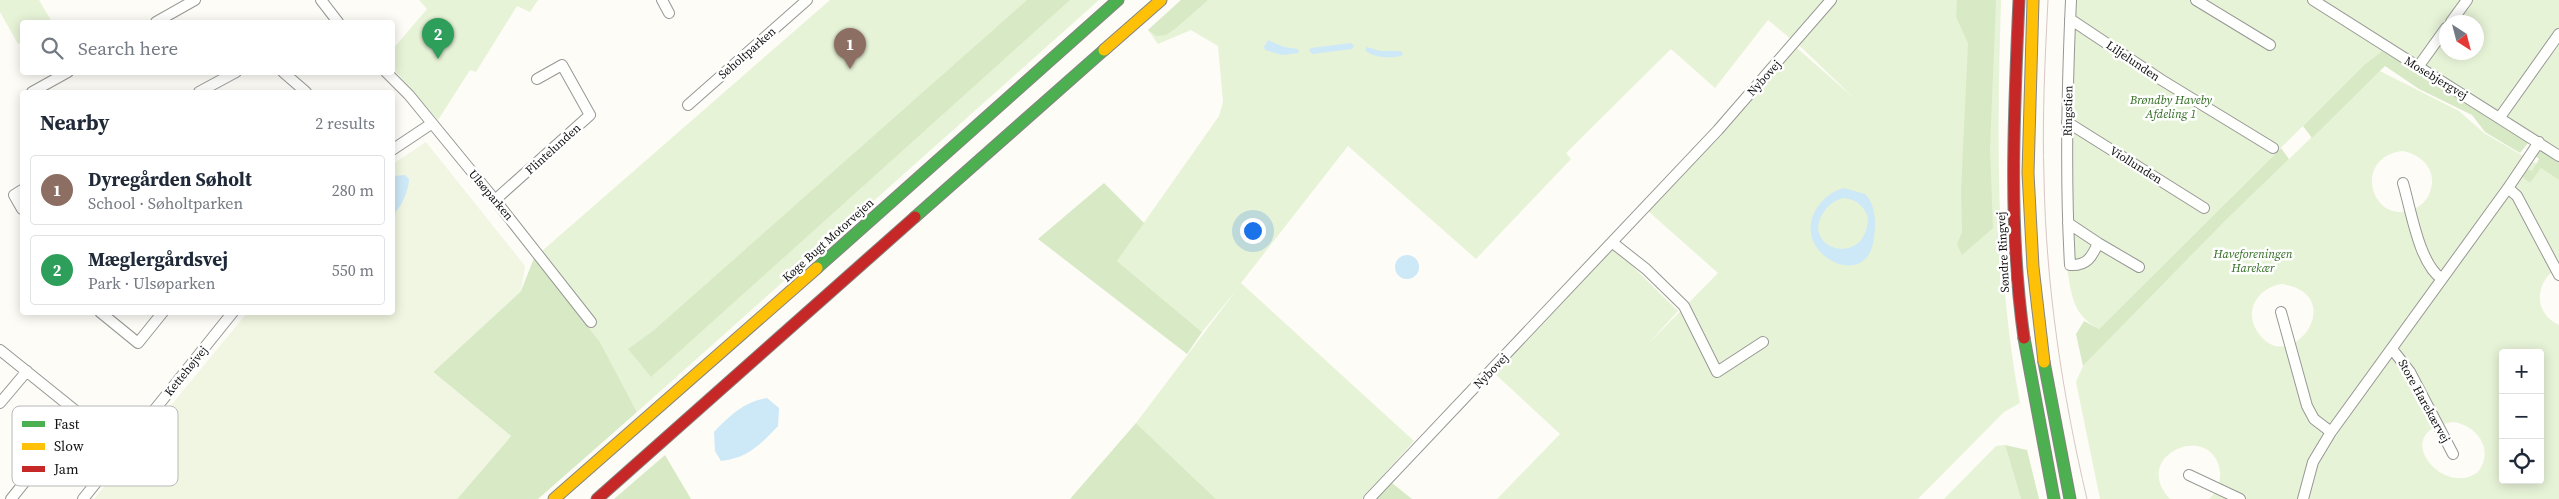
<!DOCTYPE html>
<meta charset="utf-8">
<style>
body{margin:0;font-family:"Source Serif 4",serif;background:#f6f6f7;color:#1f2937}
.controls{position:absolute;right:15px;bottom:15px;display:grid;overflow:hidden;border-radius:5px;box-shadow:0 2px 12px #0003}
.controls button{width:45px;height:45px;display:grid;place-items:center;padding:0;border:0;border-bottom:1px solid #e0e1e3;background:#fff;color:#1f2937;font:25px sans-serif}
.compass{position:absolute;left:2439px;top:15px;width:45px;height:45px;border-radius:50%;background:#fff;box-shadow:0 2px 12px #0003;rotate:144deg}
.you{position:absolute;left:1252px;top:230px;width:18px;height:18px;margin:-12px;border:4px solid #fff;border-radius:50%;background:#1a73e8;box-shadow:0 0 0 8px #1a73e833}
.badge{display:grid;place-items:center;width:32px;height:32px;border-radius:50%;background:#2563eb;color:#fff;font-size:16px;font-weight:700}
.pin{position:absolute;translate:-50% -41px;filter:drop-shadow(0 1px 2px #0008)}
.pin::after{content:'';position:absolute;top:26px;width:18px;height:15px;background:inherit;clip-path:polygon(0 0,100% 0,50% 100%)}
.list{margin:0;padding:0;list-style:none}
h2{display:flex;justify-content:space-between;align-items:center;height:65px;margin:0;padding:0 20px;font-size:21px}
h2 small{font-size:16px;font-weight:400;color:#747a83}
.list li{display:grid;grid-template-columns:32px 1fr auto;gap:15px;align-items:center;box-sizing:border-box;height:70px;margin:0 10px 10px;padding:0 10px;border:1px solid #e0e1e3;border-radius:5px}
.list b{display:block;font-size:19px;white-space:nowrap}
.list p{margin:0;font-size:16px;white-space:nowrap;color:#747a83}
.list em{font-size:16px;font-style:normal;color:#747a83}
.icon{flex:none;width:28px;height:28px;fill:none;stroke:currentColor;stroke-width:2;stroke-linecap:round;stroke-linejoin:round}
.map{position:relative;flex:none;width:2559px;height:499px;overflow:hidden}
.search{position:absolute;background:#fff;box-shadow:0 2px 12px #0003;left:20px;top:20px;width:375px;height:55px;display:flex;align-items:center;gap:12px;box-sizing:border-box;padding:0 18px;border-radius:5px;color:#747a83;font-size:19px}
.panel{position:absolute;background:#fff;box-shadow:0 2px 12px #0003;left:20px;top:90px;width:375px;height:225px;border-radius:5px}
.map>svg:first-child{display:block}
.green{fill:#e7f3d7;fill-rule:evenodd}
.forest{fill:#d8eac5}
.pitch{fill:#f0f6e1}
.water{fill:#cde8f7;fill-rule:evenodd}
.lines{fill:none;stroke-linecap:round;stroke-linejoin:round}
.street-casing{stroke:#979795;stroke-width:12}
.fast-casing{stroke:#858482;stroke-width:13}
.slow-casing{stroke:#858482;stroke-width:13}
.jam-casing{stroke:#858482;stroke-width:13}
.street{stroke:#fffffe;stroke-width:10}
.fast{stroke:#4caf50;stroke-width:11}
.slow{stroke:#ffc107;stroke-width:11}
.jam{stroke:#c62828;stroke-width:11}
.tram{stroke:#d9c6c7;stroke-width:1}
.labels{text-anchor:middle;stroke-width:5;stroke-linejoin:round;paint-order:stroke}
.street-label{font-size:12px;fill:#111;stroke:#fff}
.park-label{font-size:12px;font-style:italic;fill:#2f6b1f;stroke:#fff}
.key{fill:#fff;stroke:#b8b8b8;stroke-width:1}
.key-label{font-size:14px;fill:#111}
</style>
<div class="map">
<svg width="2559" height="499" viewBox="0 0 2559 499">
<rect width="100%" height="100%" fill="#fdfcf7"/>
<path class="green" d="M0,0H39L52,22H22V42L18,44L0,12Z
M419,0H538L530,12L517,6L476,72L470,70L438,120L393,69V49L427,9Z
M830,0H1099L637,412L600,342L534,258Z
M1181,0H2001C1997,135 1995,270 2020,403L2004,412L1918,499H1497L1560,434L1494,373L1612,246L1678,311L1647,345L1718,273L1648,211L1797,48L1855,99L1803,49L1768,20L1715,88L1671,49L1566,153L1571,159L1476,259L1348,146L1241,283L1414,441L1362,499H1216L1136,423L1238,288L1202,332L1117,261L1219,116L1223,102L1218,46L1191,30L1158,44L1148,30Z
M2068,0H2559V158L2382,51L2364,65L2099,329C2072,314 2072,296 2067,268ZM2446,22H2476V52H2446Z
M2380,71L2459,111L2484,133L2559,177V267C2535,280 2532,313 2559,325V499H2209C2217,492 2221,482 2220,471C2212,420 2129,455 2170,499H2100L2076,382L2083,366L2226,220ZM2402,151C2422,154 2438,171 2430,192C2427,201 2420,207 2411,210C2371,224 2352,158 2402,151ZM2282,284C2352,295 2288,381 2257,331C2243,309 2260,287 2282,284ZM2503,353H2540V480H2503ZM2453,422C2477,425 2495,450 2478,472C2443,499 2387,431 2453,422Z
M2005,445L2021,499H1944L1996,446Z"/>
<path class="forest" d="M1027,0H1070L651,377L628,349L653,331Z
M1181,0H1208L1175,29L1166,35L1156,36L1148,30Z
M1957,0H1996L1990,150L1993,228L1962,255L1957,244L1962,232L1961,191L1968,43L1956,17Z
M2382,51L2532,138L2520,153L2485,132L2472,115L2419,89L2385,66L2312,138L2303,126L2364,65Z
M2281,148L2289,159L2226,220L2083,366L2076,334L2084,321L2099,329Z
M2545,150L2559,158V180L2541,168L2530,183L2520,175L2524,168L2532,171L2539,159L2534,155L2538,151Z
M1104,183L1144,223L1117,261L1202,332L1187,354L1038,239Z
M534,258L600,342L637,412L538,499H457L511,436L433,372L521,291Z
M1136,423L1216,499H1070Z
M2005,445L2027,450L2039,499H2021Z
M665,455L691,499H614Z
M1392,483L1412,499H1376Z"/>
<path class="pitch" d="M426,142L525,266L521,291L433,372L511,436L457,499H94L247,313L392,312L393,164Z"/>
<path class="water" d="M1268,40L1284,47L1298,49L1299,53L1282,55L1265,50L1264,47Z
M1351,43L1354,46L1352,49L1312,54L1309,50L1311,48Z
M1367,47L1380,51H1401L1403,55C1392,59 1373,58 1365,50Z
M405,175L409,179C409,190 401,208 393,215V176Z
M1844,188L1865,194C1876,205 1876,223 1874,237C1869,296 1784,252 1819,205C1826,196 1833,191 1844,188ZM1843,198C1856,199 1863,205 1868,217C1867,269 1802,249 1822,215C1827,206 1833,201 1843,198Z
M1395 267a12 12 0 1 1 24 0a12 12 0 1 1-24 0Z
M767,398L779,408L778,426C760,445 748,458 721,461L715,451L714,432C729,416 745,401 767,398Z"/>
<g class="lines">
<g class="street-casing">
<path id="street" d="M321,0L338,22
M662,0L669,13
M2196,0L2270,45
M2313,0L2559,156
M2070,19L2160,79L2273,148
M156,22L195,0
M2451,22L2467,0
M2418,67L2446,28
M283,72L306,92
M386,72L409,95L495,200L591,322
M32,92L68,72
M199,92L236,72
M688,105L807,0
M2500,117L2559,34
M2067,122L2204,208
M392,150L431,124
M2403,183C2411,210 2419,264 2442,279
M2508,188L2517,196L2559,275
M22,190L14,195L22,209
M495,200L590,115L562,65L537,79
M2068,223L2098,243C2092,257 2087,266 2070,265C2065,177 2067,88 2071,0
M1613,243L1646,269L1684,306L1717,372L1763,342
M2098,243L2139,267
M100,312L138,343L163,312
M2281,312L2307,406L2314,419L2331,432
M2392,349L2410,372L2453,454
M0,350L123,449
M0,403L27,371
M2189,475L2240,499
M11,499L79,414
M83,499L233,312
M1369,499L1718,130L1831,0
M2303,499L2313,462L2331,432L2508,188L2539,142"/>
</g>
<g class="fast-casing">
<path id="fast" d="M915,217L1104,50
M817,268L1118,0
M2024,338L2054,499
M2044,362L2070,499"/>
</g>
<g class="slow-casing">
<path id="slow" d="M2033,0L2028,173L2033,267L2044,362
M1104,50L1161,0
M554,499L817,268"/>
</g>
<g class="jam-casing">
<path id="jam" d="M2019,0C2014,113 2008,226 2024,338
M597,499L915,217"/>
</g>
<use href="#street" class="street"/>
<use href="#fast" class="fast"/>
<use href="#slow" class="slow"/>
<use href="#jam" class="jam"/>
<path class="tram" d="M2048,0C2045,59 2042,118 2044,178C2046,286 2062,393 2087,499"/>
</g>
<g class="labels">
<g class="street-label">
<text transform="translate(747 53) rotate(-41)" y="4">Søholtparken</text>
<text transform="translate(2133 61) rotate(34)" y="4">Liljelunden</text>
<text transform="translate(1764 78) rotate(-48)" y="4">Nybovej</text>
<text transform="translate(2436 78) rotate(31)" y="4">Mosebjergvej</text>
<text transform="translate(2068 111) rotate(-89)" y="4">Ringstien</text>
<text transform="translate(553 149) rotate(-42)" y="4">Flintelunden</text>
<text transform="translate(2136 165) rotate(32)" y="4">Viollunden</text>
<text transform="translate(491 195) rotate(50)" y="4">Ulsøparken</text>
<text transform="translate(828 240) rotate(-42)" y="4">Køge Bugt Motorvejen</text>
<text transform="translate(2003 252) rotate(-93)" y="4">Søndre Ringvej</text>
<text transform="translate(186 371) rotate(-51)" y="4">Kettehøjvej</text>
<text transform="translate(1491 371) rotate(-46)" y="4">Nybovej</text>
<text transform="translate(2424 401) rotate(61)" y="4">Store Harekærvej</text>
</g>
<g class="park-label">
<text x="2171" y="104">Brøndby Haveby<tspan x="2171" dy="14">Afdeling 1</tspan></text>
<text x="2253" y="258">Haveforeningen<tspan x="2253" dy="14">Harekær</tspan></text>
</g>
</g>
<rect x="12" y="406" width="166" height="80" rx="8" class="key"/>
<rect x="22" y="421" width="23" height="6" fill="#4caf50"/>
<rect x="22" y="443" width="23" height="7" fill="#ffc107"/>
<rect x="22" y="466" width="23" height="6" fill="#c62828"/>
<g class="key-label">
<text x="54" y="429">Fast</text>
<text x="54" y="451">Slow</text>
<text x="54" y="474">Jam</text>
</g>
</svg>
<div class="controls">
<button>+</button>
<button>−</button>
<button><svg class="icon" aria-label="locate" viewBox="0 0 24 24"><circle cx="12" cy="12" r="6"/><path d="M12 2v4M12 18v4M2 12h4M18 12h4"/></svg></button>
</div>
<svg class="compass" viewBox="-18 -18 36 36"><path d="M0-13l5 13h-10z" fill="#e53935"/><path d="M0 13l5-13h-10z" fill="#747a83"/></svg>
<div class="you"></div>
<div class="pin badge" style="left:850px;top:69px;background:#8d6e63">1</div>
<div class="pin badge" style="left:438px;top:59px;background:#2e9e5b">2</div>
<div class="search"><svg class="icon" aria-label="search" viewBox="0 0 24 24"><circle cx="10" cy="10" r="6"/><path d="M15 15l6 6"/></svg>Search here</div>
<section class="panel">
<h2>Nearby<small>2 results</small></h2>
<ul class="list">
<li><span class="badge" style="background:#8d6e63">1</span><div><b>Dyregården Søholt</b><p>School · Søholtparken</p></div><em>280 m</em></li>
<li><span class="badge" style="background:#2e9e5b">2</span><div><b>Mæglergårdsvej</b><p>Park · Ulsøparken</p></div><em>550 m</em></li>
</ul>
</section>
</div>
